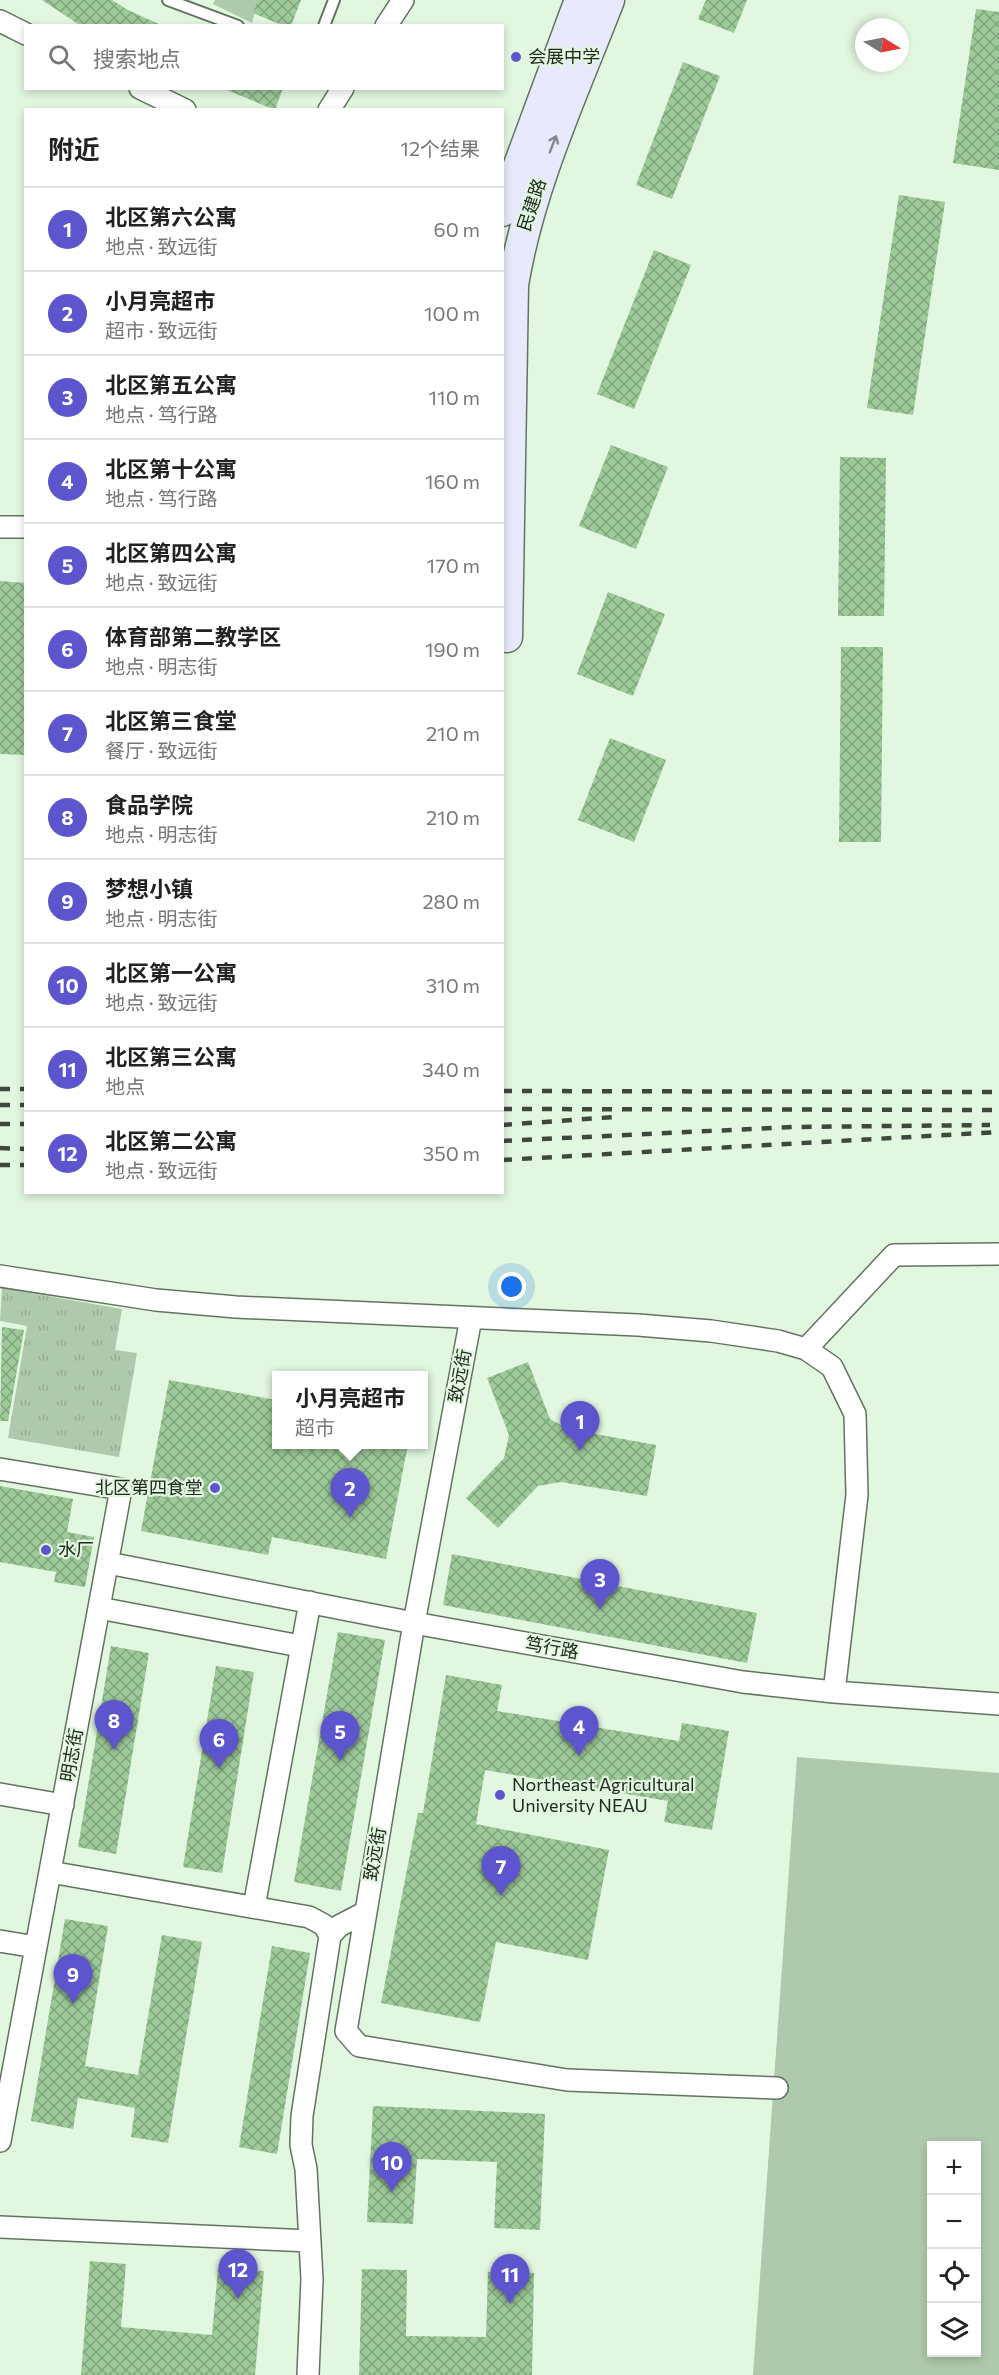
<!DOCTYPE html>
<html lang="zh">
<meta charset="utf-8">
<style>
body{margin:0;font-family:Commissioner,"Noto Sans SC",sans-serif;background:#f6f6f6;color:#222}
.controls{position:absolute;right:18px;bottom:18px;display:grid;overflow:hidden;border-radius:0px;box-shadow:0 3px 9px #0003}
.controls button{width:54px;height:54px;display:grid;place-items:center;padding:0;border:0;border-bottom:2px solid #e0e0e0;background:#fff;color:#222;font:30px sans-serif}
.compass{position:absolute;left:855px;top:18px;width:54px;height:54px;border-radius:50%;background:#fff;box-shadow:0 3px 9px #0003;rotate:100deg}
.you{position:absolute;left:512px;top:1287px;width:21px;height:21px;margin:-15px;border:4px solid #fff;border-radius:50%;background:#1a73e8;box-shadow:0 0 0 9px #1a73e833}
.badge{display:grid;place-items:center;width:39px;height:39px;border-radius:50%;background:#5c55cd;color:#fff;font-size:20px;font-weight:700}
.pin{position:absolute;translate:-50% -50px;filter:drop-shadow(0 2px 3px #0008)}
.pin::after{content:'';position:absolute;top:32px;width:21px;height:18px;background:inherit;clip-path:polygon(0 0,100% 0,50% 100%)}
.popup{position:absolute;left:272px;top:1371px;width:156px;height:78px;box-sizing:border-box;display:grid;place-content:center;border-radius:0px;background:#fff;filter:drop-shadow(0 2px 4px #0005);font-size:20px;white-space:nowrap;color:#767676}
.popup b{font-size:22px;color:#222}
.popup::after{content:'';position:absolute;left:50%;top:100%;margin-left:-12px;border:12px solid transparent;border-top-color:#fff}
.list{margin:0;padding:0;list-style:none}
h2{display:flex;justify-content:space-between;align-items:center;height:78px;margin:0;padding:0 24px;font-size:26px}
h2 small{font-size:20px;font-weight:400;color:#767676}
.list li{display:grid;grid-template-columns:39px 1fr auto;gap:18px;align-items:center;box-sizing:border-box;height:84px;padding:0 24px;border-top:2px solid #e0e0e0}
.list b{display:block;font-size:22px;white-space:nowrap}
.list p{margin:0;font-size:20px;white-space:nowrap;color:#767676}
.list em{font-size:20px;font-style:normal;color:#767676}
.icon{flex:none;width:33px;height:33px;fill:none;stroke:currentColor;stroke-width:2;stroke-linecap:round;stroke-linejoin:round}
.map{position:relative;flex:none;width:999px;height:2375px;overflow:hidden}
.search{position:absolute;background:#fff;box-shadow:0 3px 9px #0003;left:24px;top:24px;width:480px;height:66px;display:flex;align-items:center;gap:15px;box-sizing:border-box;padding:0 21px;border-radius:0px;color:#767676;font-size:22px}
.panel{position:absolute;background:#fff;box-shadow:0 3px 9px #0003;left:24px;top:108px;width:480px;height:1086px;border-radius:0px}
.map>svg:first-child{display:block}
.grass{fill:url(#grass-tufts)}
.garden{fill:#afc9ac;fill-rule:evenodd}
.building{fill:url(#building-cross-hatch)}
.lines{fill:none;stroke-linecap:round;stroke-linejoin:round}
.lane-casing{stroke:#627460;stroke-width:14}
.street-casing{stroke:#627460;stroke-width:24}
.secondary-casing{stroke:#627460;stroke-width:33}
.lane{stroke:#fff;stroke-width:10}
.street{stroke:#fff;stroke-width:21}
.secondary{stroke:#e8e9fd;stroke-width:30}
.rail{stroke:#3e483d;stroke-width:4.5;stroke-dasharray:10 10;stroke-linecap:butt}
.oneway{stroke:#84898e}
.poi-dot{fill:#5c55cd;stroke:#e2f7df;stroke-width:2}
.labels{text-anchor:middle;stroke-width:4.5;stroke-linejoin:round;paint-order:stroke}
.poi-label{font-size:18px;fill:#212920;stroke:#e2f7df;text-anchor:start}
.street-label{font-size:18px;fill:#212920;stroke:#e2f7df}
</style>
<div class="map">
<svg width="999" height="2375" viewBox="0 0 999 2375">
<defs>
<pattern id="grass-tufts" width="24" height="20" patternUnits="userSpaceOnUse" patternTransform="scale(1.5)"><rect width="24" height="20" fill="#afc9ac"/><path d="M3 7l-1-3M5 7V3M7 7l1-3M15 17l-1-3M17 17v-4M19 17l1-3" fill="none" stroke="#96ad94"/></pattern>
<pattern id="building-cross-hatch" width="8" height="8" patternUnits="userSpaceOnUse" patternTransform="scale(1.5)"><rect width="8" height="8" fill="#9eca9a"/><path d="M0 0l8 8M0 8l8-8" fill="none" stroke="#80a47d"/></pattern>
</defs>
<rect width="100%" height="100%" fill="#e2f7df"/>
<path class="grass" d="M2,1288L122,1309L115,1350L137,1353L119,1457L8,1438L27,1326L0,1321Z"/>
<path class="garden" d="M215,0H258L252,23L213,4Z
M797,1757L999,1773V2375H753ZM932,2146H976V2352H932Z"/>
<path class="building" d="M42,0H112L128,10L163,26H81Z
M258,0H301L291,26H284L253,13Z
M706,0H747L734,33L698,19Z
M976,9L999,12V170L953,163Z
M683,62L720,76L672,199L636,185Z
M222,88H283L275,110Z
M899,195L945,202L913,415L867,408Z
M654,250L691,265L634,409L597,394Z
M611,445L668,467L636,549L579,526Z
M840,457L886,458L884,616H838Z
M0,581L26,583V755L0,754Z
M608,592L665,614L633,696L577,674Z
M841,647H883L881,842H839Z
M610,738L666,760L634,842L578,820Z
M2,1327L24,1330L8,1421H0Z
M528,1362L550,1419L568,1429L656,1445L647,1496L560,1482L538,1486L498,1528L466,1498L504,1458L509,1435L487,1378Z
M169,1380L276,1400V1444H408L386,1559L272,1537L268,1555L141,1531Z
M0,1486L73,1499L67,1532L94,1537L85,1587L54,1582L56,1572L0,1562Z
M452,1554L757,1613L747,1663L443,1605Z
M338,1632L385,1640L341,1891L294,1882Z
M111,1646L149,1653L116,1854L78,1847Z
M216,1666L254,1672L222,1873L183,1867Z
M446,1675L502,1685L497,1711L679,1741L682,1723L729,1731L712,1830L664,1822L668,1801L485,1770L476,1824L609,1850L588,1960L496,1942L480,2022L381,2003L418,1813H423Z
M65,1919L108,1926L85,2066L138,2075L162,1935L202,1942L168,2143L131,2137L135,2108L78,2098L73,2129L31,2121Z
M272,1946L310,1953L277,2154L239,2147Z
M373,2106L545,2114L540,2230L494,2228L497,2162L417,2159L413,2224L367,2222Z
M90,2261L126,2264L121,2327L212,2335L218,2268L264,2271L255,2375H81Z
M362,2269L407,2270L406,2336L486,2337L488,2272L534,2273L532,2375H359Z"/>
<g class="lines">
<g class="lane-casing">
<path id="lane" d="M168,0L238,26
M324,26L334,0"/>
</g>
<g class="street-casing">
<path id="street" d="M0,21L26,34
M386,26L403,0
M140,88L185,110
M329,110L343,88
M0,527H26
M0,1276L156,1300L236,1307L638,1325L711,1331L778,1341L806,1349L832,1367L855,1414L857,1495L834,1692
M806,1349L894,1255L999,1254
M0,1469L121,1489L0,2141
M108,1563L414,1623L743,1682L834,1692L999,1704
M99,1608L300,1646
M0,1794L63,1805
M50,1872L309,1917L324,1925L330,1936
M254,1907L310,1602
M366,1912L346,2031L359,2046L567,2080L777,2088
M0,1941L36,1947
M0,2227L310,2241
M308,2375L312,2279L306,2169L301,2145L302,2116L330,1936L339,1926L366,1912L414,1623L471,1318"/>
</g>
<g class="secondary-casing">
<path id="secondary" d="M502,211L580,0
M507,637L513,285C529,187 573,93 609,0"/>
</g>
<use href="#lane" class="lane"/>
<use href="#street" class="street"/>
<use href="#secondary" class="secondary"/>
<path class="rail" d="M0,1089H26
M502,1091L999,1092
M0,1105H26
M502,1109L999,1110
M0,1124H26
M502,1125L614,1117
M502,1141L792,1127L990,1125
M0,1148L26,1149
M502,1160L999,1132
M0,1165H26"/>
</g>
<defs><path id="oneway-shaft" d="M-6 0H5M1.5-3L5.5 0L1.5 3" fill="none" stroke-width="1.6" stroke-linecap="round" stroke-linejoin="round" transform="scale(1.5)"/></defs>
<use class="oneway" href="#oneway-shaft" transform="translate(553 144) rotate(-69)"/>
<g class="poi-dot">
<circle cx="516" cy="57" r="6"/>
<circle cx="215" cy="1488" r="6"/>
<circle cx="46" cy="1550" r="6"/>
<circle cx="500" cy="1795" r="6"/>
</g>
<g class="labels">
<g class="poi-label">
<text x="528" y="63">会展中学</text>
<text x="203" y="1494" text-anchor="end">北区第四食堂</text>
<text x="58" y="1556">水厂</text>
<text x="512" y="1791">Northeast Agricultural<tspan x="512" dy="21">University NEAU</tspan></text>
</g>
<g class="street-label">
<text transform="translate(532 205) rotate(-72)" y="6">民建路</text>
<text transform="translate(460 1376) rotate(-79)" y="6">致远街</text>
<text transform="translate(552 1648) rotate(10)" y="6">笃行路</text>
<text transform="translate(72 1755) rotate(-80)" y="6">明志街</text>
<text transform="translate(375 1854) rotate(-80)" y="6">致远街</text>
</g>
</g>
</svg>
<div class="controls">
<button>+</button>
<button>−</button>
<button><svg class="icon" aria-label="locate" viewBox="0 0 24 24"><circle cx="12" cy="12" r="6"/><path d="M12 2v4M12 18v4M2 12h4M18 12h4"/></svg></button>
<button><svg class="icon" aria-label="layers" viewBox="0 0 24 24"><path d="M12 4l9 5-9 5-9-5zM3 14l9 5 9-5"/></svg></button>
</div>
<svg class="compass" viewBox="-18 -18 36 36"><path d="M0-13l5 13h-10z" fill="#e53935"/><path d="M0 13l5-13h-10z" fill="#767676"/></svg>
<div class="you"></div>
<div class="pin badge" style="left:580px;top:1451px">1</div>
<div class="pin badge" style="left:350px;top:1518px">2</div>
<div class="popup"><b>小月亮超市</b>超市</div>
<div class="pin badge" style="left:600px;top:1609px">3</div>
<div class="pin badge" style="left:579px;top:1756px">4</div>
<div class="pin badge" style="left:340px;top:1761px">5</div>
<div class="pin badge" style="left:219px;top:1769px">6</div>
<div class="pin badge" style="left:501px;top:1896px">7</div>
<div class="pin badge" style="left:114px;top:1750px">8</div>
<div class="pin badge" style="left:73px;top:2004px">9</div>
<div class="pin badge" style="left:392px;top:2192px">10</div>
<div class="pin badge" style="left:510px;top:2304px">11</div>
<div class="pin badge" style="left:238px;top:2299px">12</div>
<div class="search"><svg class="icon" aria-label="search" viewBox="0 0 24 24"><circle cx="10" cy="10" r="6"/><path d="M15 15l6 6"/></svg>搜索地点</div>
<section class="panel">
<h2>附近<small>12个结果</small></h2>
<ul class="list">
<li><span class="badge">1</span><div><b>北区第六公寓</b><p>地点 · 致远街</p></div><em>60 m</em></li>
<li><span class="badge">2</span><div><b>小月亮超市</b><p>超市 · 致远街</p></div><em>100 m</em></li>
<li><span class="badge">3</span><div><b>北区第五公寓</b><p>地点 · 笃行路</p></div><em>110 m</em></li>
<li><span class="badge">4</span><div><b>北区第十公寓</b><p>地点 · 笃行路</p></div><em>160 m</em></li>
<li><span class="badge">5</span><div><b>北区第四公寓</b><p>地点 · 致远街</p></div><em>170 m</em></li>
<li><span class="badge">6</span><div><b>体育部第二教学区</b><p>地点 · 明志街</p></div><em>190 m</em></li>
<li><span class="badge">7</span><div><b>北区第三食堂</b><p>餐厅 · 致远街</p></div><em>210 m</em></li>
<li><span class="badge">8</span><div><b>食品学院</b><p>地点 · 明志街</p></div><em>210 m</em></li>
<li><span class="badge">9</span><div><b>梦想小镇</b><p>地点 · 明志街</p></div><em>280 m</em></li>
<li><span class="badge">10</span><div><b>北区第一公寓</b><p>地点 · 致远街</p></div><em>310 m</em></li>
<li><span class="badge">11</span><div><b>北区第三公寓</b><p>地点</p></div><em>340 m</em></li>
<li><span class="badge">12</span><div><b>北区第二公寓</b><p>地点 · 致远街</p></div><em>350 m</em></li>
</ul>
</section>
</div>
